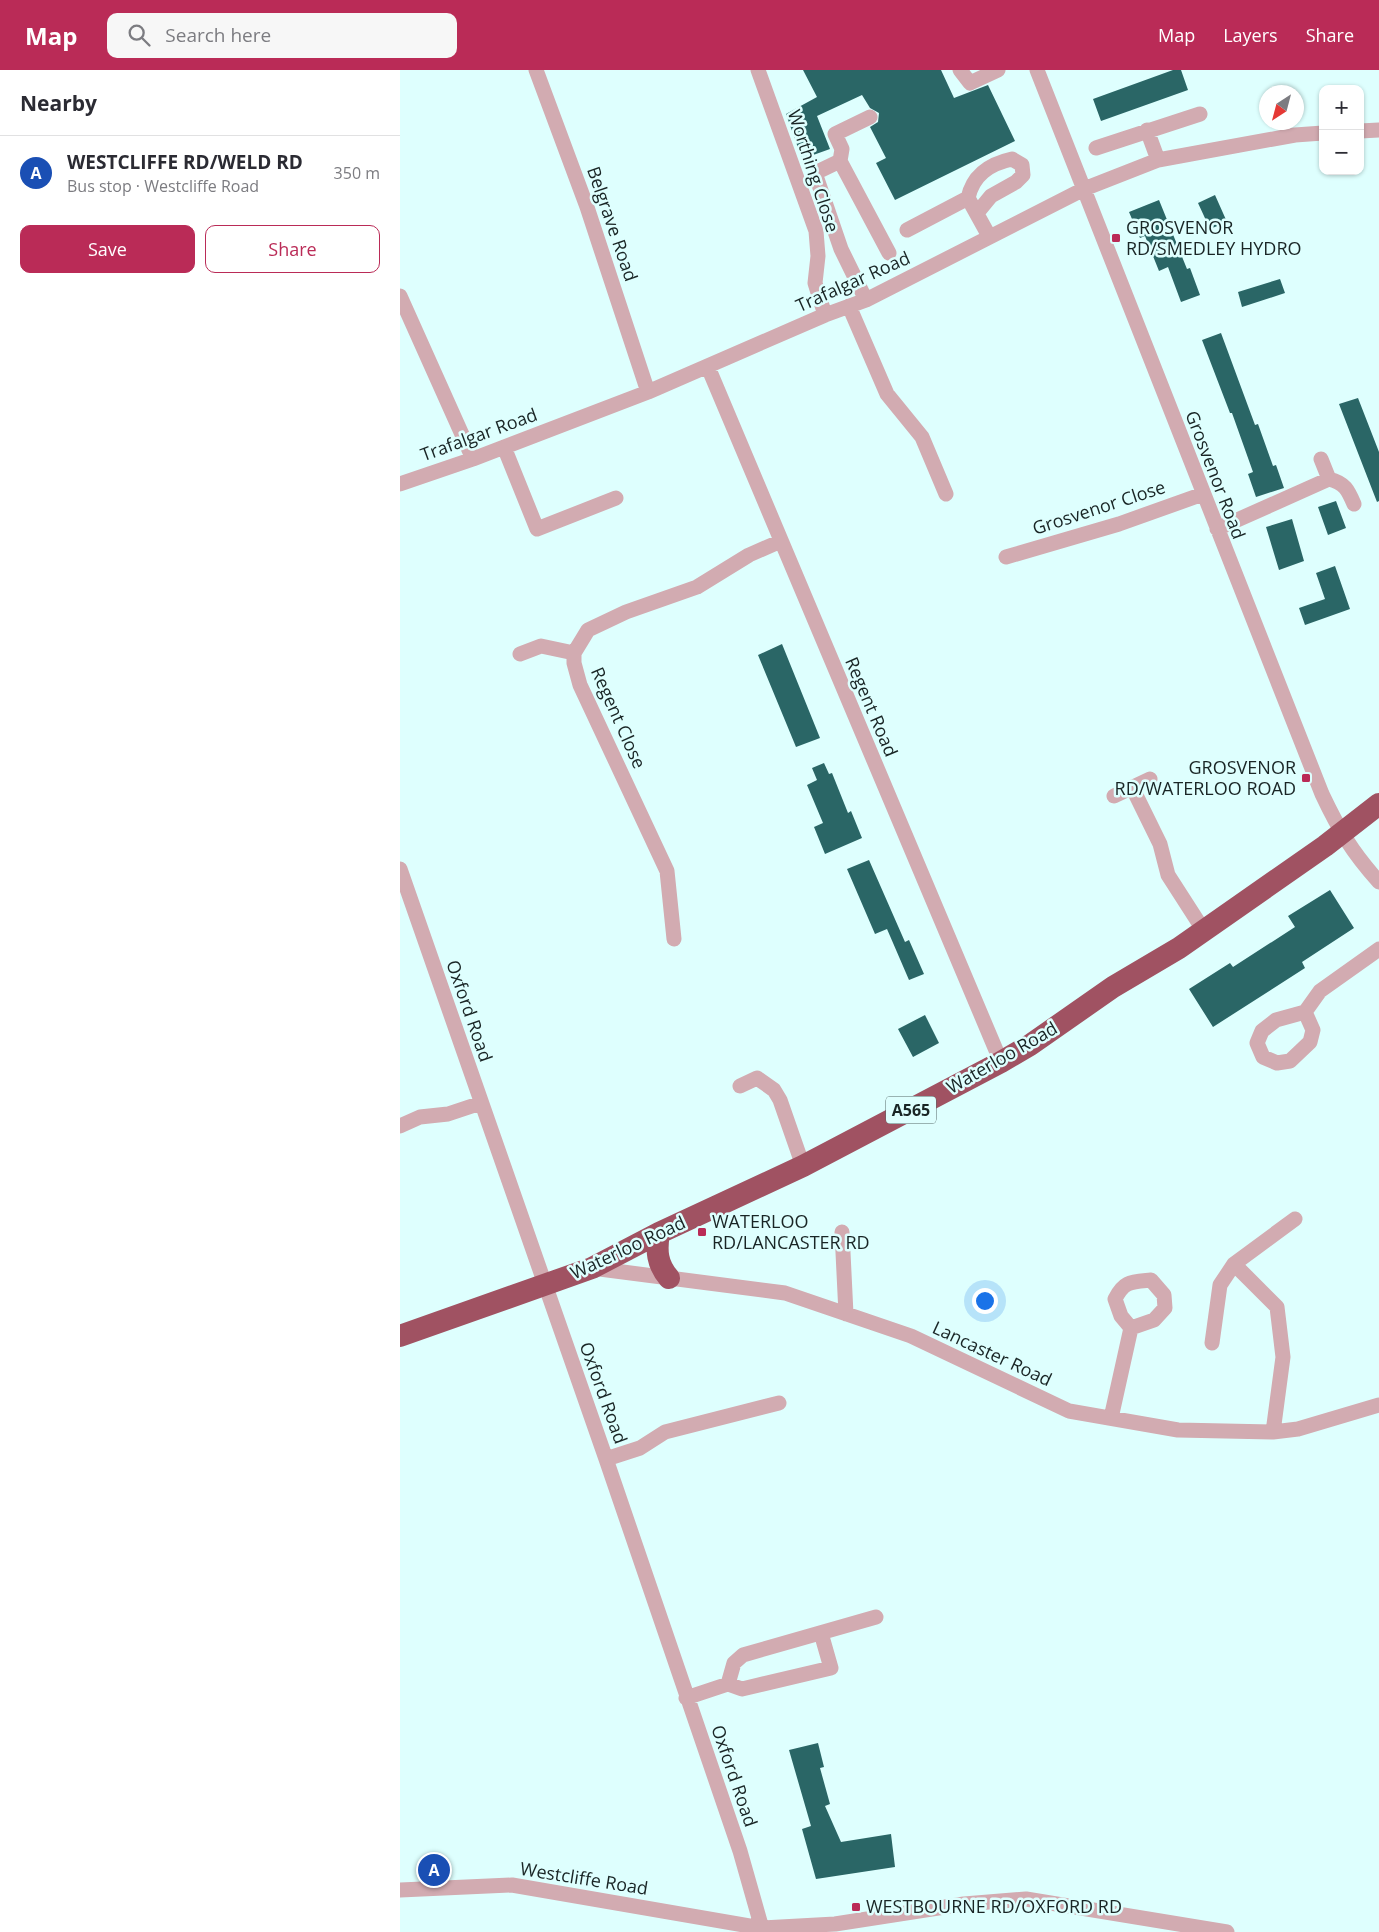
<!DOCTYPE html>
<meta charset="utf-8">
<style>
body{margin:0;font-family:"Open Sans",sans-serif;background:#f7f7f7;color:#2b2b33}
.controls{position:absolute;right:15px;top:15px;display:grid;overflow:hidden;border-radius:10px;box-shadow:0 1px 4px #0004}
.controls button{width:45px;height:45px;display:grid;place-items:center;padding:0;border:0;border-bottom:1px solid #e1e1e2;background:#fff;color:#2b2b33;font:25px sans-serif}
.compass{position:absolute;left:859px;top:15px;width:45px;height:45px;border-radius:50%;background:#fff;box-shadow:0 1px 4px #0004;rotate:216deg}
.you{position:absolute;left:584px;top:1230px;width:18px;height:18px;margin:-12px;border:4px solid #fff;border-radius:50%;background:#1a73e8;box-shadow:0 0 0 8px #1a73e833}
.badge{display:grid;place-items:center;width:32px;height:32px;border-radius:50%;background:#ba2b57;color:#fff;font-size:16px;font-weight:700}
.pin{position:absolute;translate:-50% -50%;border:2px solid #fff;box-shadow:0 1px 5px #0006}
.list{margin:0;padding:0;list-style:none}
h2{display:flex;justify-content:space-between;align-items:center;height:65px;margin:0;padding:0 20px;font-size:21px}
h2 small{font-size:16px;font-weight:400;color:#7c7c81}
.list li{display:grid;grid-template-columns:32px 1fr auto;gap:15px;align-items:center;box-sizing:border-box;height:75px;padding:0 20px;border-top:1px solid #e1e1e2}
.list b{display:block;font-size:19px;white-space:nowrap}
.list p{margin:0;font-size:16px;white-space:nowrap;color:#7c7c81}
.list em{font-size:16px;font-style:normal;color:#7c7c81}
.actions{display:flex;gap:10px;padding:15px 20px}
.actions a{flex:1;padding:11px 0;border:1px solid #ba2b57;border-radius:10px;text-align:center;font-size:18px;color:#ba2b57}
.actions .main{background:#ba2b57;color:#fff}
.icon{flex:none;width:28px;height:28px;fill:none;stroke:currentColor;stroke-width:2;stroke-linecap:round;stroke-linejoin:round}
.map{position:relative;flex:none;width:979px;height:1862px;overflow:hidden}
header{display:flex;align-items:center;gap:30px;box-sizing:border-box;height:70px;padding:0 25px;background:#ba2b57;color:#fff}
header strong{font-size:24px}
nav{display:flex;gap:28px;margin-inline-start:auto;font-size:18px}
.search{width:350px;height:45px;background:#f7f7f7;display:flex;align-items:center;gap:12px;box-sizing:border-box;padding:0 18px;border-radius:10px;color:#7c7c81;font-size:19px}
main{display:flex}
aside{flex:1;background:#fff}
.map>svg:first-child{display:block}
.building{fill:#2a6666}
.lines{fill:none;stroke-linecap:round;stroke-linejoin:round}
.minor{stroke:#d2abb1;stroke-width:15}
.highway{stroke:#a05262;stroke-width:22}
.poi-dot{fill:#ba2b57;stroke:#defffe;stroke-width:2}
.labels{text-anchor:middle;stroke-width:5;stroke-linejoin:round;paint-order:stroke}
.shield{fill:#defffe;stroke:#546666;stroke-width:1}
.shield-label{font-size:16px;font-weight:bold;fill:#192525}
.street-label{font-size:18px;fill:#192525;stroke:#defffe}
.poi-label{font-size:18px;fill:#192525;stroke:#defffe;text-anchor:start}
</style>
<header>
<strong>Map</strong>
<div class="search"><svg class="icon" aria-label="search" viewBox="0 0 24 24"><circle cx="10" cy="10" r="6"/><path d="M15 15l6 6"/></svg>Search here</div>
<nav><a>Map</a><a>Layers</a><a>Share</a></nav>
</header>
<main>
<aside>
<h2>Nearby<small></small></h2>
<ul class="list">
<li><span class="badge" style="background:#1a4fb4">A</span><div><b>WESTCLIFFE RD/WELD RD</b><p>Bus stop · Westcliffe Road</p></div><em>350 m</em></li>
</ul>
<div class="actions"><a class="main">Save</a><a>Share</a></div>
</aside>
<div class="map">
<svg width="979" height="1862" viewBox="0 0 979 1862">
<rect width="100%" height="100%" fill="#defffe"/>
<path class="building" d="M403,0H541L554,28L588,15L615,71L495,130L476,93L486,88L470,57L478,52L479,43L470,38L462,25L417,46L430,79L402,89L386,44L417,27Z
M773,0H781L788,20L701,51L693,29Z
M815,125L827,152L810,159L798,133Z
M759,130L787,199L790,198L800,225L781,232L768,197L759,201L745,166L740,168L729,142Z
M880,209L885,223L842,237L838,222Z
M821,263L855,355L858,354L873,396L876,395L884,418L856,427L848,404L853,402L832,343H830L802,270Z
M958,328L979,382V431L977,432L939,334Z
M936,431L946,458L928,465L918,437Z
M892,449L904,491L879,500L866,457Z
M935,496L950,539L905,555L899,538L925,529L916,503Z
M382,574L420,668L396,677L358,585Z
M424,693L429,704L432,703L448,743L451,741L462,768L425,784L414,757L423,753L407,715L417,710L412,698Z
M469,790L505,872L509,870L524,904L509,910L487,859L475,864L447,799Z
M930,820L954,858L902,892L905,898L813,957L789,919L830,893L833,897L895,857L888,846Z
M525,945L539,973L513,987L498,959Z
M418,1673L424,1697L420,1698L430,1734L425,1736L441,1772L491,1764L495,1797L416,1809L402,1759L411,1756L389,1680Z"/>
<g class="lines">
<path class="minor" d="M136,0L187,137L248,322
M358,0L416,161L418,186L415,213L425,245
M560,0L570,13L598,0
M637,0L922,724C939,760 952,782 979,812
M747,60L758,90
M960,61L979,60
M696,78L800,44
M440,91L442,79L435,64L470,47
M568,128C573,105 589,94 612,89L622,95L623,105L616,112L591,126L577,143
M507,160L568,128L589,166
M0,226L73,389
M466,230L441,179L415,103L440,91L489,183
M449,236L487,324L522,367L546,424
M308,297L601,992
M104,377L137,459L216,428
M921,389L929,409
M0,414L73,389L248,322L425,245L466,230L684,119L758,90L895,65L923,63
M817,459L929,409C945,413 948,420 954,434
M606,487L719,454L803,424
M120,584L141,576L174,583
M732,717L760,774L768,805L804,861
M714,726L750,709
M0,799L206,1389L340,1781L363,1862
M274,869L267,801L180,615L174,593V583L188,560L226,542L297,517L349,485L381,471
M905,942L913,960L910,972L890,991L877,993L863,987L857,973L862,961L876,950L905,942L920,921L979,879
M340,1016L357,1008L374,1020L380,1030L403,1096
M0,1056L20,1047L48,1044L81,1033
M442,1162L446,1244
M834,1194L877,1237L883,1287L873,1362
M192,1198L385,1223L511,1266L669,1341L778,1360L873,1362L898,1359L979,1335
M751,1210L764,1225L765,1238L754,1250L731,1258L721,1246L715,1229C724,1211 731,1212 751,1210Z
M812,1273L820,1215L834,1194L895,1149
M711,1348L731,1258
M206,1389L240,1378L265,1362L379,1333
M328,1614L342,1619L431,1598L421,1563
M286,1628L328,1614L334,1593L343,1585L476,1547
M0,1820L112,1815L361,1858L435,1854L564,1834L626,1829L827,1862"/>
<path class="highway" d="M259,1163C256,1181 257,1194 269,1208
M0,1266L192,1198L259,1163L403,1096L601,992L630,975L713,917L779,878L925,776L979,734"/>
</g>
<g class="poi-dot">
<rect x="711" y="163" width="10" height="10" rx="2.5"/>
<rect x="901" y="703" width="10" height="10" rx="2.5"/>
<rect x="297" y="1157" width="10" height="10" rx="2.5"/>
<rect x="451" y="1832" width="10" height="10" rx="2.5"/>
</g>
<g class="labels">
<rect class="shield" x="486" y="1026.5" width="50" height="27" rx="4"/>
<g class="shield-label">
<text x="511" y="1046">A565</text>
</g>
<g class="street-label">
<text transform="translate(413 101) rotate(72)" y="6">Worthing Close</text>
<text transform="translate(212 154) rotate(71)" y="6">Belgrave Road</text>
<text transform="translate(453 212) rotate(-24)" y="6">Trafalgar Road</text>
<text transform="translate(79 365) rotate(-20)" y="6">Trafalgar Road</text>
<text transform="translate(815 405) rotate(69)" y="6">Grosvenor Road</text>
<text transform="translate(699 438) rotate(-18)" y="6">Grosvenor Close</text>
<text transform="translate(471 637) rotate(67)" y="6">Regent Road</text>
<text transform="translate(218 648) rotate(66)" y="6">Regent Close</text>
<text transform="translate(69 941) rotate(71)" y="6">Oxford Road</text>
<text transform="translate(602 988) rotate(-30)" y="6">Waterloo Road</text>
<text transform="translate(228 1178) rotate(-25)" y="6">Waterloo Road</text>
<text transform="translate(592 1284) rotate(25)" y="6">Lancaster Road</text>
<text transform="translate(203 1323) rotate(70)" y="6">Oxford Road</text>
<text transform="translate(334 1706) rotate(71)" y="6">Oxford Road</text>
<text transform="translate(184 1809) rotate(9)" y="6">Westcliffe Road</text>
</g>
<g class="poi-label">
<text x="726" y="164">GROSVENOR<tspan x="726" dy="21">RD/SMEDLEY HYDRO</tspan></text>
<text x="896" y="704" text-anchor="end">GROSVENOR<tspan x="896" dy="21">RD/WATERLOO ROAD</tspan></text>
<text x="312" y="1158">WATERLOO<tspan x="312" dy="21">RD/LANCASTER RD</tspan></text>
<text x="466" y="1843">WESTBOURNE RD/OXFORD RD</text>
</g>
</g>
</svg>
<div class="controls">
<button>+</button>
<button>−</button>
</div>
<svg class="compass" viewBox="-18 -18 36 36"><path d="M0-13l5 13h-10z" fill="#e53935"/><path d="M0 13l5-13h-10z" fill="#7c7c81"/></svg>
<div class="you"></div>
<div class="pin badge" style="left:34px;top:1800px;background:#1a4fb4">A</div>
</div>
</main>
